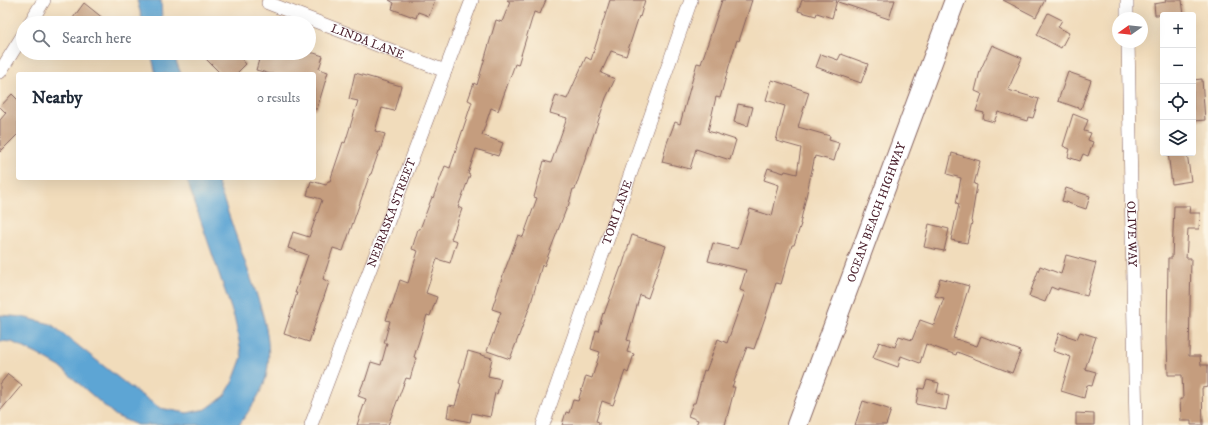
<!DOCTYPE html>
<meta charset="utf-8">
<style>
body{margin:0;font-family:"IM FELL DW Pica",serif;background:#f6f6f7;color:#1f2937}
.controls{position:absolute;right:12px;top:12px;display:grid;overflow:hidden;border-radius:4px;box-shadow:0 4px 16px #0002}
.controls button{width:36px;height:36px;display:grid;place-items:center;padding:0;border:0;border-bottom:1px solid #e0e1e3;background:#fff;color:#1f2937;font:20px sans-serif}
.compass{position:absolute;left:1112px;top:12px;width:36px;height:36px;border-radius:50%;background:#fff;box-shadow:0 4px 16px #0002;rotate:255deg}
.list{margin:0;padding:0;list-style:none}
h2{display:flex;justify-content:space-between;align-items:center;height:52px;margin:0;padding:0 16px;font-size:17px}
h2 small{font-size:13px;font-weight:400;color:#747a83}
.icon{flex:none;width:22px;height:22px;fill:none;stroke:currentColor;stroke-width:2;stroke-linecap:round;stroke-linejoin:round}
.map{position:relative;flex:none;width:1208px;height:425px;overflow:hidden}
.search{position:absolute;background:#fff;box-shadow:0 4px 16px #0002;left:16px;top:16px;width:300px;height:44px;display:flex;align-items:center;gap:10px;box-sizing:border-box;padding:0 14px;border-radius:22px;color:#747a83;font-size:15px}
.panel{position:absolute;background:#fff;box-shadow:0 4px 16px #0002;left:16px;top:72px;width:300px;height:108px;border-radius:4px}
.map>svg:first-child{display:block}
.water{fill:#5da5d4;stroke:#546280}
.building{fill:#c59d7e}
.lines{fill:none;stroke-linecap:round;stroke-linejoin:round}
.minor-casing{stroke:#84615d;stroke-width:14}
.primary-casing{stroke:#84615d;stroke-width:22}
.minor{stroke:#fff;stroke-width:13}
.primary{stroke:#fff;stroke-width:20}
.labels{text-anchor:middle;stroke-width:3;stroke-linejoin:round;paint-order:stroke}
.street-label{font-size:12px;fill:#4a1f2b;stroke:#fcf5e5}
</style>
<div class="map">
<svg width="1208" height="425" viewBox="0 0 1208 425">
<rect width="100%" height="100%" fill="#fcf5e5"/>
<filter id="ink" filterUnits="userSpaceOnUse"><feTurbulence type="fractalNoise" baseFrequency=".025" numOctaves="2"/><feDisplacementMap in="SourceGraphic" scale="8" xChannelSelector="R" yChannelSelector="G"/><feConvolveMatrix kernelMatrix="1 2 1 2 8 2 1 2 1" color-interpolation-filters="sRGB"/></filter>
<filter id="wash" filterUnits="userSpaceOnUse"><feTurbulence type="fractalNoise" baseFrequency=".012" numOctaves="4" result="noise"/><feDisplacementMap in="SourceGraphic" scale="16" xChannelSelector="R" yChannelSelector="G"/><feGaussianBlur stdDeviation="0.9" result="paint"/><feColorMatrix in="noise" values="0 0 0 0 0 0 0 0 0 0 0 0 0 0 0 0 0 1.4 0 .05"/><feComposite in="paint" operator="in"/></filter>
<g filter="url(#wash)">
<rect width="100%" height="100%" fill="#f1dcbb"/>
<path class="water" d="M137,0H161L162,19L163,23H143Z
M151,53H173L181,74H156Z
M186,178H216C225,205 235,232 244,259C257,297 277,340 265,381C261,394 247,414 239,425H137L116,416L60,367L37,354L12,342L0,341V315L22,317L51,324L130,387L160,408L187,413L206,409L225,396L233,381L242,357L235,320Z"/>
<g id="blocks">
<path class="building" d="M389,0H435L429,16L418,12L416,18L392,9L394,3Z
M507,0H546L540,14L534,12L518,65L515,64L498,111L491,108L482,135L503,143L498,156L476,149L468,174L470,175L458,207L462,209L451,239L457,241L450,263L437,259L426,293L437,297L430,316L427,315L414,357L416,358L410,379L406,378L388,425H357L366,399L358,396L364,381H365L371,362L381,365L387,343H384L390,321L386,320L391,305H392L400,280L408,283L418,251L412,249L418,229H420L432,197L433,198L445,166L450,168L472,102L468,100L474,83L477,85L496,20L502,22L510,2Z
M610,0H645L640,17L639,16L626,56L611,51L601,73L615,79L606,98L575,189H573L568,207H567L544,266L542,265L530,306L510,359L487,351L501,312L492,309L503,275L518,235L523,237L537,198L534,197L544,161L551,163L567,118L550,113L556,95L567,99L586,57L591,60Z
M722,0H752L739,41L737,40L729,66L720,98L716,97L708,131L736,140L730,160L696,149L690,169L662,162L667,143L675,122L680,124L697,63L701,64Z
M802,0H837L832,18L817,13L816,16L798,11Z
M839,0H895L889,19L838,2Z
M1003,0H1045L1036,17Z
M1165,0H1182L1184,15H1155L1154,4L1166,2Z
M84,3L109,23H80L73,18Z
M1048,13L1062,20L1058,27L1069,33L1061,48L1037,35Z
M992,45L1022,58L1008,90L1039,99L1033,118L1028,117L1027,121L998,112L994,122L983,119L984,113L976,111L982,94L975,91L980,71Z
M200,53H236L246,64L236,74H221Z
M261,53H266L281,57L283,53H314L323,56L319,69L328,72L317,109H314V74H271L256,70Z
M821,54L838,60L841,54L868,64L861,83L816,67Z
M1068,72L1091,80L1081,109L1058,101Z
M355,73L401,86L394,111L382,108L375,131L385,134L380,151H379L371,174H370L343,251L333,248L323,279L329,282L309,342L284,334L297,293H295L308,255L288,248L293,232L309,237L322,200L321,199L307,195L311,181L326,185L328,181H330L343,142L345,143L358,101L349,99Z
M1202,79L1205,120L1193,121V80Z
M772,80L809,92L798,127L830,136L829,140L839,143L834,161L815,156L800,224H801L794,245H792L781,284L776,283L767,312L754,349L747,347L732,387H735L725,425H696L698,420L688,416L693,403H695L704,370L706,371L718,339L727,343L745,292L740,290L746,270L708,261L713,243L738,249L750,209L772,216L779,185L764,180L768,168L784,173L785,171L797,174L801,148L776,141L785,106L766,100Z
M12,94L18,100V134L0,152V120L6,113L0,107Z
M738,104L753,107L748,126L734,122Z
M1073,114L1088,120L1084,131L1091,133L1088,140L1093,142L1088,156L1083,154L1080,161L1068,157L1070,149L1063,146Z
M952,153L980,161L974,184L977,185L971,221L972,222L967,243L951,240L959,204L956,203L961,178L947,174Z
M1168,153H1187L1191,181L1172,184Z
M1066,188L1090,196L1086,209L1062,201Z
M1174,206H1190L1189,213H1200L1199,229H1188L1186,258H1191L1189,356H1200L1201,365H1208V387L1202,388L1203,425H1191V421H1181L1180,399H1183L1182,375H1168L1167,341L1168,258H1172Z
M929,224L949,229L944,251L924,247Z
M632,235L666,246L648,298L640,295L627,340L630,341L627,352L634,354L628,373L625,371L613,405L602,401L596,421L599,422V425H562L566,412L569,413L573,400L578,401L586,376L592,378L600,352L591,349L596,330L598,331L603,313L604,314L621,267H622Z
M1066,255L1096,263L1087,296L1058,288V290L1051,287L1045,302L1029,296L1040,266L1061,274Z
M940,278L969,286L953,338L977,346L981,336L1021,351L1012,373L957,352L956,355L926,344L920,363L901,356L898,367L873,358L879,342L895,347L899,336L912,340L920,320L934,325L944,298L935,296Z
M1080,332L1096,337L1085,369L1096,372L1092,386L1087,385L1084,398L1061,391L1071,357L1053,351L1059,333L1077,339Z
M468,351L492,358L488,376L501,379L497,394L495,393L490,417L472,413L470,422L447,417L449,405L455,406L461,384L459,383Z
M8,374L22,385L0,411V384Z
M927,380L939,383L937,393L949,396L946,410L916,404L919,388L924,389Z
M863,401L891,410L886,425H855Z
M1076,413L1094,414V425H1076Z"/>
</g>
</g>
<g filter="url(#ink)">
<use href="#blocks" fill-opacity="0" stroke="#84615d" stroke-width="1"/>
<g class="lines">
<g class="minor-casing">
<g id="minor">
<path d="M1127,0V18"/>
<path id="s1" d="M268,3L445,71"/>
<path d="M30,23L44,0"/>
<path id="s2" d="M1128,42L1136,425"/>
<path d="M0,72L23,35"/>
<path id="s3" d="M311,425L472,0"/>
<path id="s4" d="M543,425L691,0"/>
</g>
</g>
<g class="primary-casing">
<g id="primary">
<path id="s5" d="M797,425L955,0"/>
</g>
</g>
<use href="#minor" class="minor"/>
<use href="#primary" class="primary"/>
</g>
</g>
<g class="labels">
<g class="street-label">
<text dy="4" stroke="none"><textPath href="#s1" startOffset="107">LINDA LANE</textPath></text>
<text dy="4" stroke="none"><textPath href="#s4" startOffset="225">TORI LANE</textPath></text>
<text dy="4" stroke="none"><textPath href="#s3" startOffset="227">NEBRASKA STREET</textPath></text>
<text dy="4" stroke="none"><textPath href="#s5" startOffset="227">OCEAN BEACH HIGHWAY</textPath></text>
<text dy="4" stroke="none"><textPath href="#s2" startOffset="192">OLIVE WAY</textPath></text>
</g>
</g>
</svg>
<div class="controls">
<button>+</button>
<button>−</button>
<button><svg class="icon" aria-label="locate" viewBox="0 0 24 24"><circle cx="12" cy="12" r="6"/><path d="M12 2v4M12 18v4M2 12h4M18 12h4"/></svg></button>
<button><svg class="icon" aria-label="layers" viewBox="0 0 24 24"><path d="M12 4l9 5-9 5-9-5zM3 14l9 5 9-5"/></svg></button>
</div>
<svg class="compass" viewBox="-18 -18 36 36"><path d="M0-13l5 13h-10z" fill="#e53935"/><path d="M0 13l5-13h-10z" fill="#747a83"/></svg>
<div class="search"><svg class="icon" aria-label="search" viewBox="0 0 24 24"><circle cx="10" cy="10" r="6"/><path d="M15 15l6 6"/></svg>Search here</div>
<section class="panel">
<h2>Nearby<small>0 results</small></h2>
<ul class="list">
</ul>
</section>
</div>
